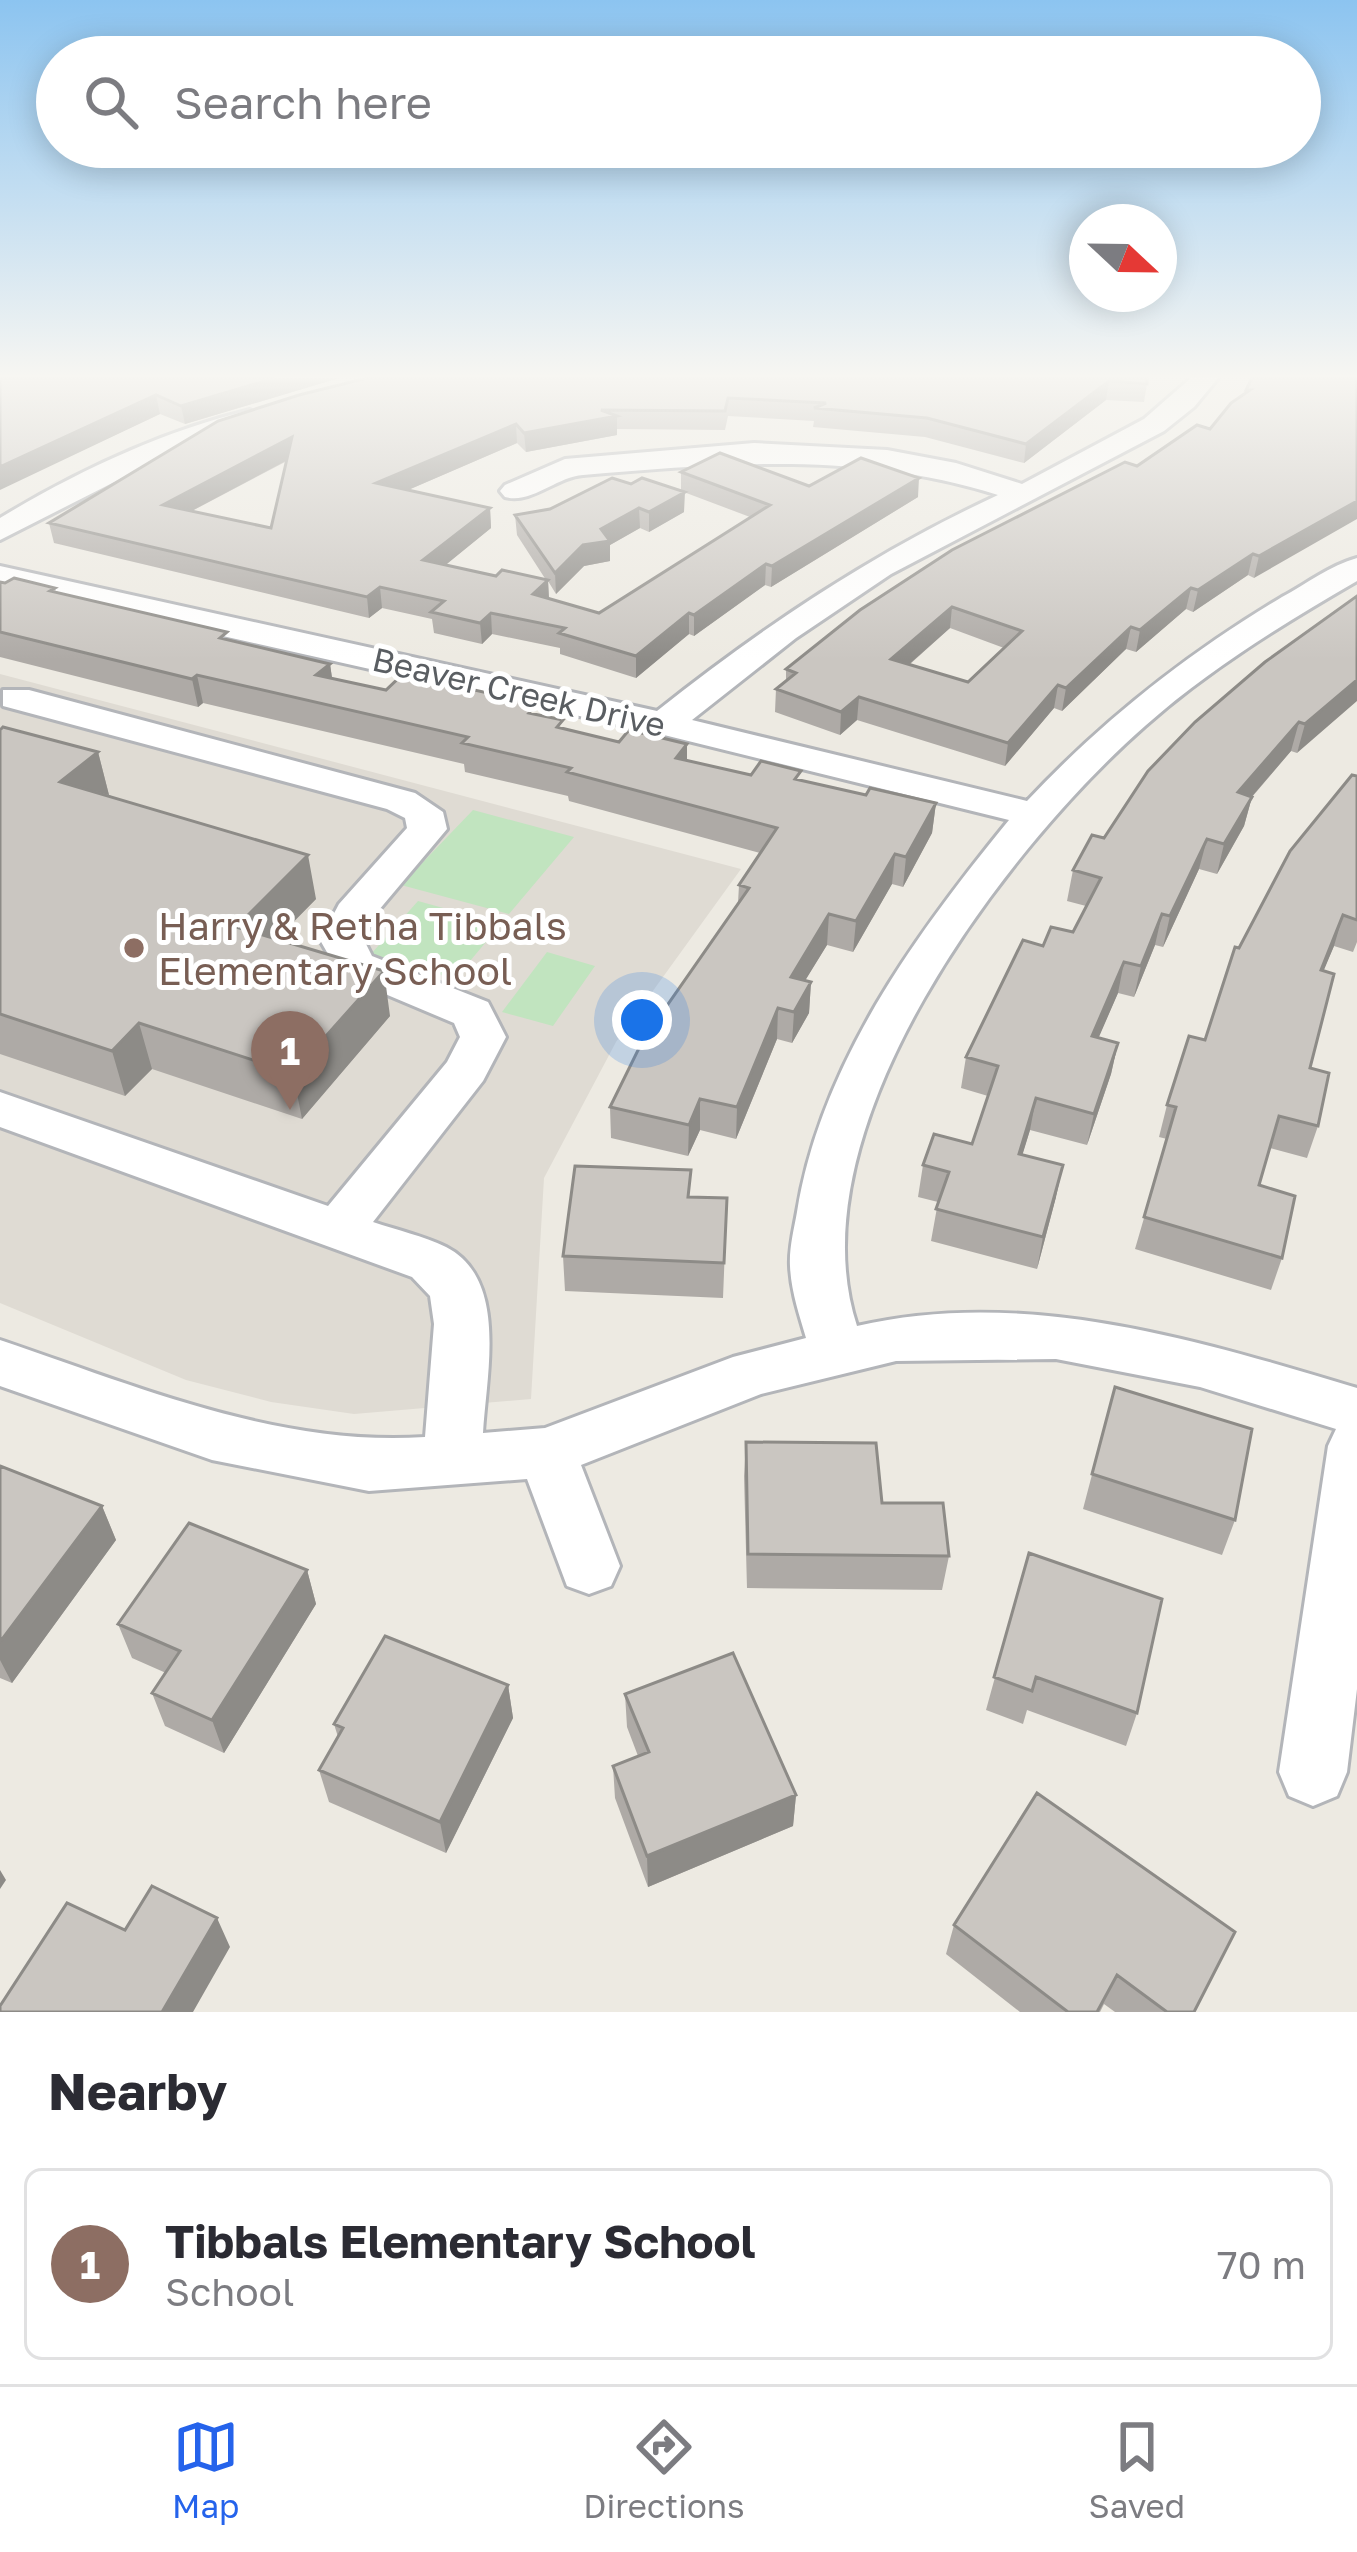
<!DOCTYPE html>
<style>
body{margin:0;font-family:"Golos Text",sans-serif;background:#f7f7f7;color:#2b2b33}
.compass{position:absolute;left:1069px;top:204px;width:108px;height:108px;border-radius:50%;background:#fff;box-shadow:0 6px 30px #0003;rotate:112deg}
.you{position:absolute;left:642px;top:1020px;width:42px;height:42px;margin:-30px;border:9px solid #fff;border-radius:50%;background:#1a73e8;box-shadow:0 0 0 18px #1a73e833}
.badge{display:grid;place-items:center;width:78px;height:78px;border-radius:50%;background:#2563eb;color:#fff;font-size:39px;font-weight:700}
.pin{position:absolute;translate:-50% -99px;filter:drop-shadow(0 3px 6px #0008)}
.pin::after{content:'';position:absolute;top:63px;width:42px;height:36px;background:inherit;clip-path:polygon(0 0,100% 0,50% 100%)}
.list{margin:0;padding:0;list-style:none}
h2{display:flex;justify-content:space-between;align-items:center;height:156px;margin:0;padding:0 48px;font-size:51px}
h2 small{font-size:39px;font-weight:400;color:#7c7c81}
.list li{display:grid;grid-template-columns:78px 1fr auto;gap:36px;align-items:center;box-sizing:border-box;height:192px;margin:0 24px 24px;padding:0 24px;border:3px solid #e1e1e2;border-radius:18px}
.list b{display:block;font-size:45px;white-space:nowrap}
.list p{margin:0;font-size:39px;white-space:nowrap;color:#7c7c81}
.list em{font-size:39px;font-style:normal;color:#7c7c81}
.icon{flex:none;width:66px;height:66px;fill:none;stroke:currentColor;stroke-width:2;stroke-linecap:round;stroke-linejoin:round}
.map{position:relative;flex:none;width:1357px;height:2012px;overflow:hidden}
.search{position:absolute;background:#fff;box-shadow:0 6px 30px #0003;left:36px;right:36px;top:36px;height:132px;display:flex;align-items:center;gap:30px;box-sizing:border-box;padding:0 42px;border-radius:66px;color:#7c7c81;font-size:45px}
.sheet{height:372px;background:#fff}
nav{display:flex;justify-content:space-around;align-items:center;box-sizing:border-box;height:168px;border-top:3px solid #e1e1e2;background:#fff;font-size:33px;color:#7c7c81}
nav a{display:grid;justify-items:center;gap:6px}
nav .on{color:#2563eb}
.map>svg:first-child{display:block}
.education{fill:#dfdbd3}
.green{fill:#c1e4bf}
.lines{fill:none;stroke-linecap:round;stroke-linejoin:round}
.minor-casing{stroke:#b3b5b9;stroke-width:6}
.minor{fill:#fff;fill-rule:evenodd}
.wall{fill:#aeaaa6;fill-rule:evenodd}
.shaded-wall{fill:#8d8b87}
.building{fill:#cac6c1;stroke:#8d8b87;stroke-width:3;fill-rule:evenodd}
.education-dot{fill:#8d6e63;stroke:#fff;stroke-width:4.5}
.labels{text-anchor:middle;stroke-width:10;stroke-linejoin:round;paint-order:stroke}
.far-street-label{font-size:33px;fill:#5a5e62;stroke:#fff}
.education-label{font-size:39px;fill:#785e54;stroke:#fff;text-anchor:start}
</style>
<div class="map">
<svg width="1357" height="2012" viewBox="0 0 1357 2012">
<rect width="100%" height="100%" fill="#edeae2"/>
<path class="education" d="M0,674L741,869L616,1042L544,1178L531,1399L354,1414L271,1402L186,1380L0,1303Z"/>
<path class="green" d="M473,810L574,837L509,914L401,885Z
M418,901L501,924L455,979L371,954Z
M547,952L595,966L553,1026L502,1012Z"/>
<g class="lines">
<g class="minor-casing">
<path id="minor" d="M1191,378H1218L1194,407L1164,431L891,574L796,638L692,720L1027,801C1103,720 1187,654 1282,597C1306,584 1331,565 1357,558V581C1283,624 1209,669 1145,726C1005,849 792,1129 857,1326C1025,1287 1197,1340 1357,1388V1689L1347,1772L1337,1796L1313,1806L1289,1796L1279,1772L1328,1446L1336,1429L1200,1387L1056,1359L896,1361L761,1394L581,1465L620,1566L611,1586L589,1594L567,1586L527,1479L369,1491L212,1460L0,1386V1340C136,1386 279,1447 425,1437L434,1324L430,1296L412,1277L0,1127V1092L328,1206L447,1062L460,1037L454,1023L340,975L320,940L339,904L407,828L405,818L387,809L3,706V690H29L415,793L443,812L447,829L373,917L364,940L372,956L488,1002L506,1037L483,1081L373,1222C397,1230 423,1236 446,1247C509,1279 486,1376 483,1433L545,1428L733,1357L806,1338C799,1314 791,1291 790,1266C789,1248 794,1229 797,1212C821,1063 916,934 1009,820L664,735L0,586V566L657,711C764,626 873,553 998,495C861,451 724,463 583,475C556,477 532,504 505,497L500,491L505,485L565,459L754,443L887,450L956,463L1022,484L1144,419Z
M250,410L264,418L260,424L132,473L0,540V518C76,472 163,431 250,410Z"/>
</g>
<use href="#minor" class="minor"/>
</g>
<path class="wall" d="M0,378H339L185,424L160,414L8,485Z
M367,378H1147V384L1144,402L1106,400L1024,463L925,437L813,427L814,421L728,416L725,430L617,429V435L526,452L517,443L408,490L490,508L491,528L445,565L496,576L546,580L517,535L515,515L550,509L612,478L684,512L649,532L640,528L610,545V561L584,566L556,594L548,581L549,598L599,613L750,517L681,491V472L918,497L771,587L765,585L694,636L689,634L636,678L560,654V648L492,634L482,644L434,633L432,619L382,608L369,618L54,543L49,523ZM287,461L271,528L192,511Z
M1357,378L1254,578L1248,575L1193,612L1186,609L1136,652L1126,649L1062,711L1054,708L1005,766L857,720L840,735L775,712L776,689L786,681V669L1137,466L1210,429L1245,393L1246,390ZM950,628L1004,648L968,682L909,665Z
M0,582L55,588L56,592L229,640L330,664L332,678L386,690L538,715L563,728L619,742L687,744V760L751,775L800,780L866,795L936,803L932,833L903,887L892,884L853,952L827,945L805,980L811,982L809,1013L792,1043L777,1039L736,1139L700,1130L688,1156L611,1138L610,1107L738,903L739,885L760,853L569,801L568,796L465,772L464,764L203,703L198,707L0,657Z
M1357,596L1297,753L1291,751L1252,797L1244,826L1217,874L1199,869L1163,947L1155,945L1134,997L1118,993L1098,1038L1118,1043L1111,1074L1087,1145L1030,1130L1022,1155L1056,1197L1037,1269L931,1241L938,1202L918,1197L923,1165L972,1144L988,1096L961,1088L966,1057L1043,946L1073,932L1086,906L1067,901L1073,870L1104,838Z
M0,730L98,752L109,795L316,899L277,939L390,1016L302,1119L152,1069L125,1096L0,1054Z
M1357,776V942L1353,952L1334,946L1323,971L1310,1068L1318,1126L1307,1158L1270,1148L1259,1185L1282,1258L1271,1290L1135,1249L1167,1139L1159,1137L1167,1105L1205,1040L1239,948Z
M727,1198L723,1298L565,1291L563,1256Z
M1115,1387L1235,1520L1222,1555L1083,1509Z
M746,1442L882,1503L949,1556L942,1590L747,1588L744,1476Z
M0,1466L102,1506L116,1540L12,1683L0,1678Z
M1029,1553L1137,1713L1126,1746L1027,1710L1023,1724L986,1710Z
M307,1570L316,1604L224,1753L165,1726L152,1693L166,1673L132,1658L118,1624Z
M508,1685L513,1718L446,1853L329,1802L319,1770L338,1737L334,1724Z
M625,1694L796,1795L793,1826L648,1887L615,1798L613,1766L638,1756L627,1727Z
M1037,1793L1194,2012H1115L1104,2004L1100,2012H1020L946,1954L954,1925Z"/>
<path class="shaded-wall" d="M275,378H339L185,424L181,406Z
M1109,381L1106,400L1024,463L1026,444Z
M156,395L160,414L0,490V467Z
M617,416V435L526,452L524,433Z
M516,424L517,443L378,503L376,483Z
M292,437L295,456L167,524L163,505Z
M919,478L918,497L771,587L772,566Z
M685,492L684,512L649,532V512Z
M1357,501V519L1254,578L1259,556Z
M490,508L491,528L426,581L423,560Z
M639,508L640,528L610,545V561L584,566L556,594L555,573L601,529Z
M1253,554L1248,575L1193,612L1198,590Z
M766,564L765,585L694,636V615Z
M548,580L549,601L533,594Z
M380,587L382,608L369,618L367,597Z
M1191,588L1186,609L1136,652L1140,630Z
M952,607L950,628L889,682L891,659Z
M491,613L492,634L482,644L480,623Z
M689,613V634L636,678V656Z
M1131,627L1126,649L1062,711L1066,688Z
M330,664L334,692L316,675Z
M197,675L203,703L198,707L192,679Z
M1357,680V701L1297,753L1305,724Z
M1058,685L1054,708L1005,766L1008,743Z
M859,697L857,720L840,735L841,712Z
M1299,722L1291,751L1230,822L1238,792Z
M687,744V773L676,758Z
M98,752L109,795L60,782Z
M1252,797L1244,826L1217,874L1224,844Z
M936,803L932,833L903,887L906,857Z
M1207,839L1199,869L1163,947L1170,916Z
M895,854L892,884L853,952L856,921Z
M308,855L316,899L245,971L236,927Z
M829,914L827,945L789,1007L791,977Z
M1162,914L1155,945L1134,997L1141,966Z
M1343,915L1334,946L1311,1001L1321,970Z
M1124,962L1118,993L1086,1067L1092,1036Z
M384,971L390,1016L302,1119L293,1073Z
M811,982L809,1013L792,1043L794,1012Z
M778,1008L777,1039L736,1139L737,1107Z
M139,1023L152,1069L125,1096L112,1051Z
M1118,1043L1111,1074L1087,1145L1094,1114Z
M1036,1098L1030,1130L1013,1186L1019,1154Z
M700,1099V1130L688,1156L689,1125Z
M1063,1165L1056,1197L1037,1269L1043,1237Z
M102,1506L116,1540L12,1683L0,1660V1642Z
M307,1570L316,1604L224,1753L212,1720Z
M508,1685L513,1718L446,1853L440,1822Z
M796,1795L793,1826L648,1887L647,1856Z
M0,1870L6,1880L0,1889Z
M217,1918L230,1947L193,2012H162Z"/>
<path class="building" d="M0,378H275L181,406L156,395L0,467Z
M367,378H1147V384L1109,381L1026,444L927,418L814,408L826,403L728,398L725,411L601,410L617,416L524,433L516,424L376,483L490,508L423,560L496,576L502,570L548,580L533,594L599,613L770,505L681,472L720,453L809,486L861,458L919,478L772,566L766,564L694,615L689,613L636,656L559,633L565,628L491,613L480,623L431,612L444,601L380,587L367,597L49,523L218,421L299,395ZM292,437L271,528L163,505Z
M1252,378H1357V501L1259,556L1253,554L1198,590L1191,588L1140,630L1131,627L1066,688L1058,685L1008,743L859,697L841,712L776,689L796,673L786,669L860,610L952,550L1125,462L1137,466L1197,425L1210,429L1231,403L1250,390H1246ZM952,607L1022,631L968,682L891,659Z
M612,478L631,484L642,478L685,492L649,512L639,508L601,529L610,541L583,545L555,573L515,515L550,509Z
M14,578L55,588L50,591L227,632L220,638L330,664L316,675L386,690L403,674L537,704L529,713L563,720L557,727L619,742L629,730L687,744L676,758L751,775L761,761L801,771L795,779L866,795L870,788L936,803L906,857L895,854L856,921L829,914L791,977L811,982L794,1012L778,1008L737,1107L700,1099L689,1125L610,1107L643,1040L749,888L739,885L777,828L567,772L571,768L462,743L468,737L197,675L192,679L0,632V582L5,583Z
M1357,596V680L1305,724L1299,722L1238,792L1252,797L1224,844L1207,839L1170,916L1162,914L1141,966L1124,962L1092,1036L1118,1043L1094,1114L1036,1098L1019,1154L1063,1165L1043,1237L936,1209L949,1172L923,1165L934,1134L972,1144L998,1066L966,1057L1023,940L1043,946L1051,927L1073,932L1101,878L1073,870L1092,835L1104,838L1148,771L1195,722L1265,662Z
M3,727L98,752L60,782L308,855L236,927L384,971L293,1073L139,1023L112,1051L0,1014V730Z
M1352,775L1357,776V920L1343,915L1321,970L1334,974L1310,1068L1329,1073L1318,1126L1279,1116L1259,1185L1295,1196L1282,1258L1144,1217L1176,1107L1167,1105L1189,1036L1205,1040L1235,947L1239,948L1290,851Z
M575,1166L691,1170L688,1197L727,1198L724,1263L563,1256Z
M1115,1387L1252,1429L1235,1520L1092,1474Z
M746,1442L876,1443L882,1503H943L949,1556L748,1554Z
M0,1466L102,1506L0,1642Z
M189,1523L307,1570L212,1720L152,1693L180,1651L118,1624Z
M1029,1553L1162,1599L1137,1713L1036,1677L1032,1691L994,1677Z
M385,1636L508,1685L440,1822L319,1770L343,1728L334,1724Z
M733,1653L796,1795L647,1856L613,1766L649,1752L625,1694Z
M1037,1793L1235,1932L1194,2012H1167L1117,1975L1097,2012H1068L954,1925Z
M152,1886L217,1918L162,2012H0V2006L67,1903L125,1930Z"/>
<linearGradient id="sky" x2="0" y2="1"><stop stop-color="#8cc4f0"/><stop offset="0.57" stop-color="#f7f6f2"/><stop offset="1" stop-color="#f7f6f2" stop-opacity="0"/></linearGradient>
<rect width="1357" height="660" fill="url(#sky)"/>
<circle class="education-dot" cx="134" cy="948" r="12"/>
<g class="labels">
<g class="far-street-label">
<text transform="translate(519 692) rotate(13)" y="12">Beaver Creek Drive</text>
</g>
<g class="education-label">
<text x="158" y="940">Harry &amp; Retha Tibbals<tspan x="158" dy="45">Elementary School</tspan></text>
</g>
</g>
</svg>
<svg class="compass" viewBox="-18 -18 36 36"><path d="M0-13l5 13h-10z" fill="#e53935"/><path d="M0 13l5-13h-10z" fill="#7c7c81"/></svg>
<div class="you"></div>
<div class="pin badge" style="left:290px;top:1110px;background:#8d6e63">1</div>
<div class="search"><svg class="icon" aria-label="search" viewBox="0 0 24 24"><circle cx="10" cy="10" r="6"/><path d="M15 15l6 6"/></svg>Search here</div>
</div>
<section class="sheet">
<h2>Nearby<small></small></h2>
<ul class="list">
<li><span class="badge" style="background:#8d6e63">1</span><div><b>Tibbals Elementary School</b><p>School</p></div><em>70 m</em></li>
</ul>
</section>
<nav>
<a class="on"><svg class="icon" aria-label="map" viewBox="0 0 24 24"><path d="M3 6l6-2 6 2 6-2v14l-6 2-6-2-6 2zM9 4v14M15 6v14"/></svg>Map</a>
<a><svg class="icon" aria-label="directions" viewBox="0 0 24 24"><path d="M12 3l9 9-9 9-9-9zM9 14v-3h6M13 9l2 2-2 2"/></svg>Directions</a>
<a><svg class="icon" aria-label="saved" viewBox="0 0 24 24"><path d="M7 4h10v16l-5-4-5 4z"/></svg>Saved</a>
</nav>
